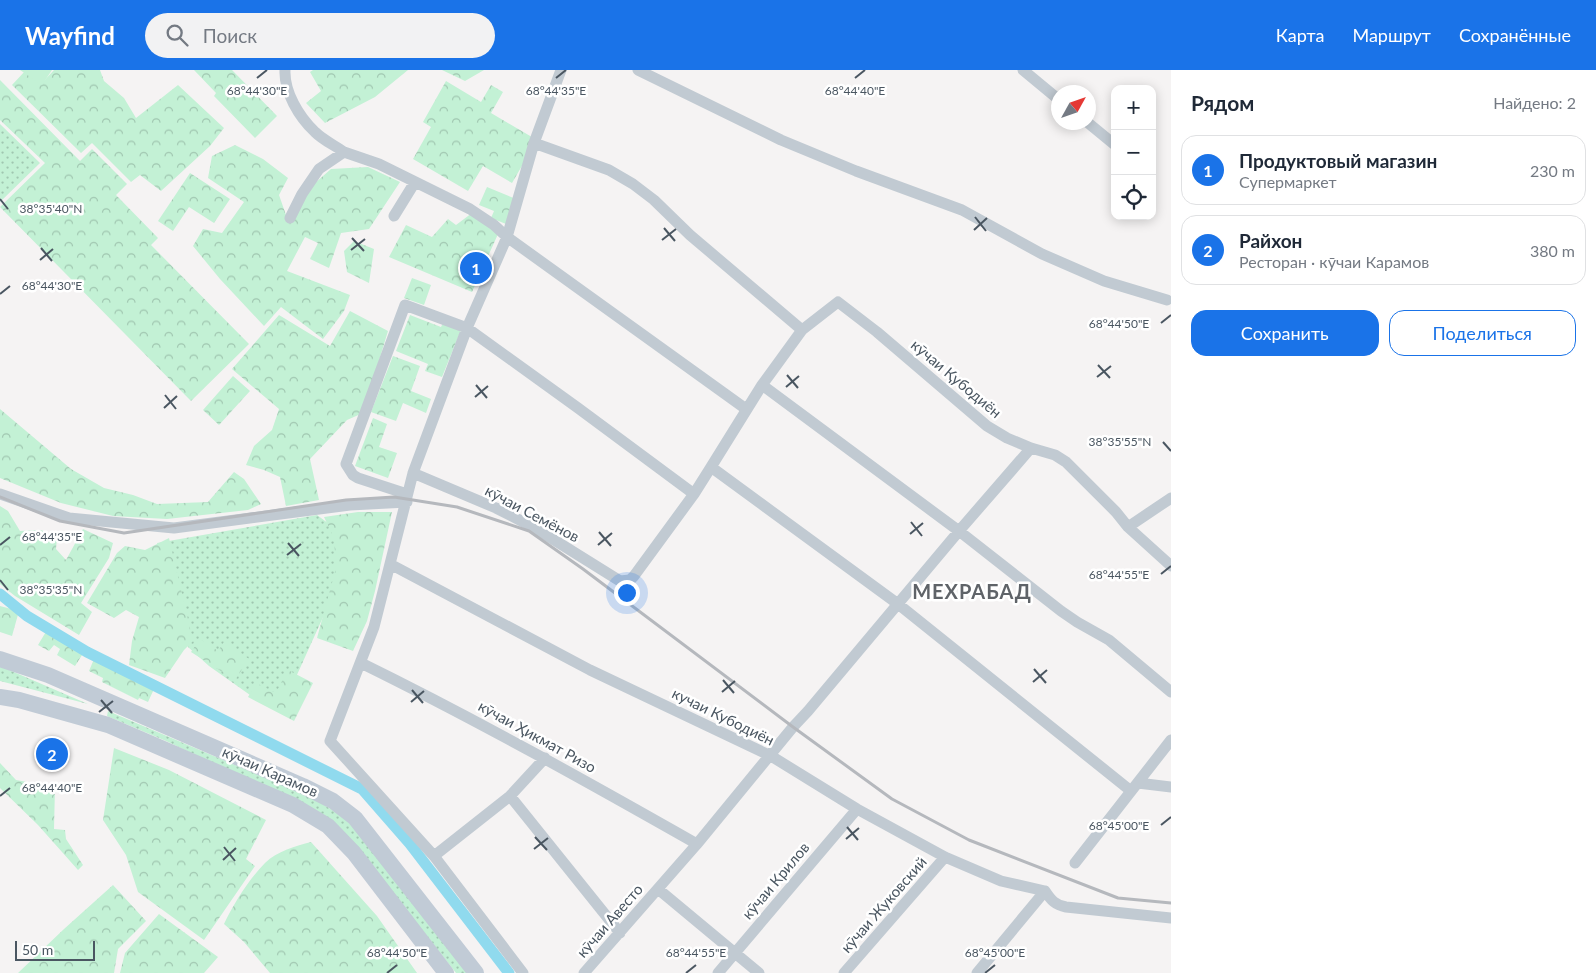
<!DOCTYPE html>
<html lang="ru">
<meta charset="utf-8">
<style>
body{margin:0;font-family:Lato,sans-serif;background:#f2f2f3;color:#1f2937}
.controls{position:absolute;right:15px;top:15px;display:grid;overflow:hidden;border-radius:10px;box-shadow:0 2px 12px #0003}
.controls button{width:45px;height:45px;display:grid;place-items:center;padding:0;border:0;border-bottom:1px solid #e0e1e3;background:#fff;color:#1f2937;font:25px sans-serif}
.compass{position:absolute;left:1051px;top:15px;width:45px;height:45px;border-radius:50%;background:#fff;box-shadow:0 2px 12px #0003;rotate:50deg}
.scale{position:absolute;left:15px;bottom:12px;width:80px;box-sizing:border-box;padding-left:5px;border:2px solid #4a5661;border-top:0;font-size:14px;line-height:18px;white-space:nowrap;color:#4a5661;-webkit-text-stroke:4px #fff;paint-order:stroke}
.you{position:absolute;left:626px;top:522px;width:18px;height:18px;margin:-12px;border:4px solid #fff;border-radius:50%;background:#1a73e8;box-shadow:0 0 0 8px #1a73e833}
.badge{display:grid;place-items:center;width:32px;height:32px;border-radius:50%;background:#1a73e8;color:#fff;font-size:16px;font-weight:700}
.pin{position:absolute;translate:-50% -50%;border:2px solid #fff;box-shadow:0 1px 5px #0006}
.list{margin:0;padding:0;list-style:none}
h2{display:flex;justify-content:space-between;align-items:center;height:65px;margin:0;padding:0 20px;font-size:21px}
h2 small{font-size:16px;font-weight:400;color:#747a83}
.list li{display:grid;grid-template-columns:32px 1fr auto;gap:15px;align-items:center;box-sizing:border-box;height:70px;margin:0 10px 10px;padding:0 10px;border:1px solid #e0e1e3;border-radius:15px}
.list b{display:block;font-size:19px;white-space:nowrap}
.list p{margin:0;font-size:16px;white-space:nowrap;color:#747a83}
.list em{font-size:16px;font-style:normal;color:#747a83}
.actions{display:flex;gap:10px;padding:15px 20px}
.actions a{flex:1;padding:11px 0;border:1px solid #1a73e8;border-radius:15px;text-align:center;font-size:18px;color:#1a73e8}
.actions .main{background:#1a73e8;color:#fff}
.icon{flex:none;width:28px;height:28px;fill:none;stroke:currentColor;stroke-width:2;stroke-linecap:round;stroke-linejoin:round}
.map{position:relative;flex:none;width:1171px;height:903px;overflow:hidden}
header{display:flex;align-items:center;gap:30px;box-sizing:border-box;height:70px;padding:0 25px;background:#1a73e8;color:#fff}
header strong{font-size:24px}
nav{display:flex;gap:28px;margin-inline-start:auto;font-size:18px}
.search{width:350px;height:45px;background:#f2f2f3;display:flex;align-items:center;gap:12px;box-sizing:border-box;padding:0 18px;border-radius:28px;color:#747a83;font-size:19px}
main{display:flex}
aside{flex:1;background:#fff}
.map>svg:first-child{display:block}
.grass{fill:url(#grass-dots)}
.forest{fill:url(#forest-crowns)}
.park{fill:#c3f1d5}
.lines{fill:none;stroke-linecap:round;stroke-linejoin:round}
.canal{stroke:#90daee;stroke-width:11}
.street{stroke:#c1cad2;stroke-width:11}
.secondary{stroke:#c1cbd6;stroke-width:16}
.rail{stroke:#b5b8bd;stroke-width:3}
.ticks{fill:none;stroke:#4a5661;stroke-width:2}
.labels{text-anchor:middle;stroke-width:5;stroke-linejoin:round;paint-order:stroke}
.street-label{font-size:15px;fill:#4a5661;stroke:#fff}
.district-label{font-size:20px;font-weight:bold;letter-spacing:1px;fill:#5f6368;stroke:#fff}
.ticks-label{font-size:12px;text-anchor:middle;fill:#4a5661;stroke:#fff;stroke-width:5;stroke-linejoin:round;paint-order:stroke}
</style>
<header>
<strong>Wayfind</strong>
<div class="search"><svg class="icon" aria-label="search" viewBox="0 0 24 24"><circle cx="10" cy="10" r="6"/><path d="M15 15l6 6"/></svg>Поиск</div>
<nav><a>Карта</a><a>Маршрут</a><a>Сохранённые</a></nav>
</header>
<main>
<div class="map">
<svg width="1171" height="903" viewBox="0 0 1171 903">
<defs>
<pattern id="grass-dots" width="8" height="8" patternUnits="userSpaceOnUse" patternTransform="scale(1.25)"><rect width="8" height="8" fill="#c3f1d5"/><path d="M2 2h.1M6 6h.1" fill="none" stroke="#a0c6b0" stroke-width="1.8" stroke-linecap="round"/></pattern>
<pattern id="forest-crowns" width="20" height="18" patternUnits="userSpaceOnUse" patternTransform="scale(1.25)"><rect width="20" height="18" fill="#c3f1d5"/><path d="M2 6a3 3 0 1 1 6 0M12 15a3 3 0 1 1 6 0" fill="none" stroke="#a0c6b0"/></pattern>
</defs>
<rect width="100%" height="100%" fill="#f5f3f3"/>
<path class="grass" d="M0,54L40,93L0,132Z
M317,445L356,474L287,627L250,625L209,596L188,577L171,528L157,473Z
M0,596L88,634L0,611Z
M108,641L315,729L343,747L365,769L470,903H456L355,775L263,717L166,671L107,646Z"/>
<path class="forest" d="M26,0L42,13L54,0H100L104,11L124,28L136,48L178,15L224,58L210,76L161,121L140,105L131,112L92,73L81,83L12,15Z
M194,0H232L277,46L255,68L214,26L216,23Z
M313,0H408L375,27L325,53L306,33L321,21L310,2Z
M442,0H484L465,11Z
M0,10L80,91L92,79L127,114L116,125L158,168L151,175L249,274L191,331L0,137L45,93L0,50Z
M446,11L481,32L491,15L503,22L491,43L537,70L512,113L483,96L468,121L413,89L431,57L423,52Z
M235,75L263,89L288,108L279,125L286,145L315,113L331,99L368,97L400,112L369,159L341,163L329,198L310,189L318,173L305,167L287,201L350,225L344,241L323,269L281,237L264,256L220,209L193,176L203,159L222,163L244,132L208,108L212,86Z
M190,103L230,129L214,153L189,137L173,161L158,151Z
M487,117L516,129L506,154L491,148L494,141L479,135Z
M472,143L498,164L472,222L389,187L406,155L432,167L448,149L456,155Z
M354,171L374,179L369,213L347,202L344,181Z
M412,208L431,215L424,235L404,228Z
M350,241L388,261L363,343L347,350L310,389L319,430L286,436L280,407L264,400L246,395L254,376L272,360L279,339L232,299L279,245L330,276Z
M410,245L441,257L443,253L461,260L442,307L425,301L428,294L396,281Z
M393,286L420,296L411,321L431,329L426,343L403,333L396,351L371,342Z
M233,306L250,321L219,355L203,340Z
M0,339L71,399L104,418L133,425L157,434L208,432L234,402L244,409L261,434L248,440L167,449L113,446L61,433L0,408Z
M373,348L387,354L379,377L397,383L388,408L355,396Z
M0,436L8,441L20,461L41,460L57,467L56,479L66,490L83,459L113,473L109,488L81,533L92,542L79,565L15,526L0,514Z
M358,442H392L375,521L367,551L353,581L317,568L336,498L334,468L324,447Z
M169,468L193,571L184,580L165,608L129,595L132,571L139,547L126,540L114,548L87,533L117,483L125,476L145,480Z
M0,536L19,541L12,566L0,562Z
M47,560L84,582L75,596L57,585L60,579L54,575L49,581L38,575Z
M200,569L218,581L224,572L249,589L235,610L191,582Z
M94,589L154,619L148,632L139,628L138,630L102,612L103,608L89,601Z
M288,600L313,613L294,651L248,627L256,613L276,623Z
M114,678L169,700L266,750L246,789L255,796L204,870L138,822L126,785L103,750Z
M0,693L16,710L55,717L54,759L65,760L66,769L83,795L78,800L38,755L0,718Z
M311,772L377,846L417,903H270L244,872L224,854C234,833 249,809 265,793C277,781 296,776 311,772Z
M113,815L146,851L118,879L114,903H18L64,859Z
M159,844L218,887L204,903H120L125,883Z"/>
<path class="park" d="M20,0H52L42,15Z"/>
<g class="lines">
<path class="canal" d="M0,524L27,546L87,582L362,719L410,774L509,903"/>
<path class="street" d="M285,0C284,22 299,47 315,62C323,70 334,75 344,82
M638,0L781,70L856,101L962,140L1042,184L1104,211L1167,230
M1023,0L1058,29
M1087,52L1115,75
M534,73L609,100L633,114L654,130L690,165L802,260
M394,146L415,112
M290,148L302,124L319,99L344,82L379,94L470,139L494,155L507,167L746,339
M762,315L959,461L1061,541L1077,552L1109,570L1171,622
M711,397L762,315L802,260L838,232L877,262L987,356L1007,368L1031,378L1055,385L1066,392L1116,442L1128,457L1171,496
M413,403L496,438L535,458L620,511L630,510L634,506L694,424L711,397L898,534L1131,721
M0,424L69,448L174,458L350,435L407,432
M407,424L358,408L353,405L346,394L405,235L467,258L578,338L694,424
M1128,457L1171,428
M390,494L590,600L771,686L857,739L945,787L1001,811L1045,821
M361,593C475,649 586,711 697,774
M1138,713L1171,717
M510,726L620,863
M434,786L510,726L545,688
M1075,793L1171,670
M658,819L759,903
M1045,821C1051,830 1055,835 1066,837L1171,848
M523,903L434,786L330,671L374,557L413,403L467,258L507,167L534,73L561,0
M584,903L697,774L793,657L808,641L959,461L1031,378
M718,903L857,739
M844,903L945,787
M977,903L1045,821"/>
<path class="secondary" d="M0,589L48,605L303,716L333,731L355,748L476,903
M0,627L19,630L108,655L293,735L328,756L354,783L446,903"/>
<path class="rail" d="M0,427L60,451L124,463L346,430L394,427L457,437L529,461L583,499L793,657L892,729L969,770L1118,828L1171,833"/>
</g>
<path class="ticks" d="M257,8L267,0M556,8L566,0M855,8L865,0M0,129L8,139M975,147L986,161M664,158L675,171M974,160L987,148M352,168L364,181M662,170L676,159M41,178L52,191M351,180L365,169M40,190L53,179M0,224L10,216M1161,253L1171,245M1098,295L1110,308M787,305L798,318M1097,307L1111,296M476,315L487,328M786,317L799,306M165,325L176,339M475,327L488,316M164,338L177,326M1163,372L1171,381M911,452L922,466M599,462L611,476M910,464L923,453M288,473L299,486M0,475L10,467M598,475L612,463M287,485L301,474M1161,504L1171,496M0,510L8,520M1034,599L1046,613M723,610L734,623M1033,612L1047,600M412,620L423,633M722,622L735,611M101,630L112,643M411,632L424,621M99,642L113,631M0,726L10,718M1161,755L1171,747M847,757L858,770M535,767L547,780M846,769L859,758M224,777L235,791M534,779L548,768M223,790L236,778M387,903L397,895M686,903L696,895M985,903L995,895"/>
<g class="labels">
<g class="street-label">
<text transform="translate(956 309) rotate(40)" y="5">кӯчаи Қубодиён</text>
<text transform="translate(532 444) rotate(28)" y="5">кӯчаи Семёнов</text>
<text transform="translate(723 647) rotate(26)" y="5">кучаи Кубодиён</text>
<text transform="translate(537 667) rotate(29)" y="5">кӯчаи Ҳикмат Ризо</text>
<text transform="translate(270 702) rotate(24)" y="5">кӯчаи Карамов</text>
<text transform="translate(776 811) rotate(-50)" y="5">кӯчаи Крилов</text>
<text transform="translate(884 835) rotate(-49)" y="5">кӯчаи Жуковский</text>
<text transform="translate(610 851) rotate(-49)" y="5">кӯчаи Авесто</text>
</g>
<g class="district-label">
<text x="972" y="529">МЕХРАБАД</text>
</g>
</g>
<g class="ticks-label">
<text x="257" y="25">68°44'30"E</text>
<text x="556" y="25">68°44'35"E</text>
<text x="855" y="25">68°44'40"E</text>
<text x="51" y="143">38°35'40"N</text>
<text x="52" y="220">68°44'30"E</text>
<text x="1119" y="258">68°44'50"E</text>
<text x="1120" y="376">38°35'55"N</text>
<text x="52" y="471">68°44'35"E</text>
<text x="1119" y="509">68°44'55"E</text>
<text x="51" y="524">38°35'35"N</text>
<text x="52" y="722">68°44'40"E</text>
<text x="1119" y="760">68°45'00"E</text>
<text x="397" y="887">68°44'50"E</text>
<text x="696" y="887">68°44'55"E</text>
<text x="995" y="887">68°45'00"E</text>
</g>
</svg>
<div class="controls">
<button>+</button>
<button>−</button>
<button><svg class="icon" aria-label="locate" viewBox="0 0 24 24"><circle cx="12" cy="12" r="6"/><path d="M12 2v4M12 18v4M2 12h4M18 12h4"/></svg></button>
</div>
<svg class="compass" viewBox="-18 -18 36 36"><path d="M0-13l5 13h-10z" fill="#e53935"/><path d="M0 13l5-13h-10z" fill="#747a83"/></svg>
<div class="scale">50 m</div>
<div class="you"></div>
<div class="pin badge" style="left:476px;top:198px">1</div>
<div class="pin badge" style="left:52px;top:684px">2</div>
</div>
<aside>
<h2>Рядом<small>Найдено: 2</small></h2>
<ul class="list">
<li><span class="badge">1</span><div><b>Продуктовый магазин</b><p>Супермаркет</p></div><em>230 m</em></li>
<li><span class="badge">2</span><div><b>Райхон</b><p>Ресторан · кӯчаи Карамов</p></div><em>380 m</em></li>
</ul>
<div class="actions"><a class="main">Сохранить</a><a>Поделиться</a></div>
</aside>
</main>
